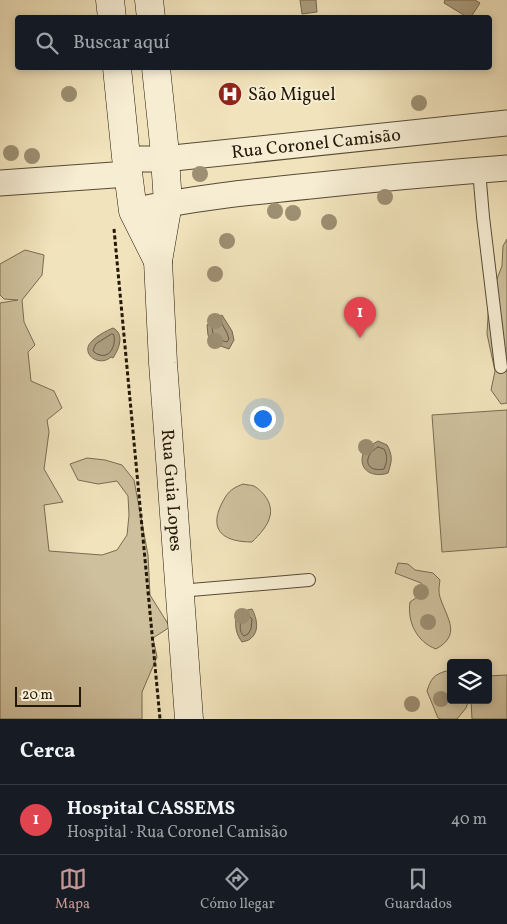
<!DOCTYPE html>
<html lang="es">
<meta charset="utf-8">
<style>
body{margin:0;font-family:Vollkorn,serif;background:#20242c;color:#f1f3f6}
.controls{position:absolute;right:15px;bottom:15px;display:grid;overflow:hidden;border-radius:5px;box-shadow:0 2px 8px #0003}
.controls button{width:45px;height:45px;display:grid;place-items:center;padding:0;border:0;border-bottom:1px solid #363941;background:#171b24;color:#f1f3f6;font:25px sans-serif}
.scale{position:absolute;left:15px;bottom:12px;width:66px;box-sizing:border-box;padding-left:5px;border:2px solid #231808;border-top:0;font-size:14px;line-height:18px;white-space:nowrap;color:#231808;-webkit-text-stroke:4px #f6edd3;paint-order:stroke}
.you{position:absolute;left:262px;top:418px;width:18px;height:18px;margin:-12px;border:4px solid #fff;border-radius:50%;background:#1a73e8;box-shadow:0 0 0 8px #1a73e833}
.badge{display:grid;place-items:center;width:32px;height:32px;border-radius:50%;background:#c59692;color:#fff;font-size:16px;font-weight:700}
.pin{position:absolute;translate:-50% -41px;filter:drop-shadow(0 1px 2px #0008)}
.pin::after{content:'';position:absolute;top:26px;width:18px;height:15px;background:inherit;clip-path:polygon(0 0,100% 0,50% 100%)}
.list{margin:0;padding:0;list-style:none}
h2{display:flex;justify-content:space-between;align-items:center;height:65px;margin:0;padding:0 20px;font-size:21px}
h2 small{font-size:16px;font-weight:400;color:#9ea1a6}
.list li{display:grid;grid-template-columns:32px 1fr auto;gap:15px;align-items:center;box-sizing:border-box;height:70px;padding:0 20px;border-top:1px solid #363941}
.list b{display:block;font-size:19px;white-space:nowrap}
.list p{margin:0;font-size:16px;white-space:nowrap;color:#9ea1a6}
.list em{font-size:16px;font-style:normal;color:#9ea1a6}
.icon{flex:none;width:28px;height:28px;fill:none;stroke:currentColor;stroke-width:2;stroke-linecap:round;stroke-linejoin:round}
.map{position:relative;flex:none;width:507px;height:719px;overflow:hidden}
.search{position:absolute;background:#171b24;box-shadow:0 2px 8px #0003;left:15px;right:15px;top:15px;height:55px;display:flex;align-items:center;gap:12px;box-sizing:border-box;padding:0 18px;border-radius:5px;color:#9ea1a6;font-size:19px}
.sheet{height:135px;background:#171b24}
nav{display:flex;justify-content:space-around;align-items:center;box-sizing:border-box;height:70px;border-top:1px solid #363941;background:#171b24;font-size:14px;color:#9ea1a6}
nav a{display:grid;justify-items:center;gap:2px}
nav .on{color:#c59692}
.map>svg:first-child{display:block}
.green{fill:#cec09d;stroke:#786c52}
.water{fill:#ab9e7f;stroke:#75684f}
.lines{fill:none;stroke-linecap:round;stroke-linejoin:round}
.shore{stroke:#675b44;stroke-width:1}
.lane-casing{stroke:#564b35;stroke-width:14}
.street-casing{stroke:#564b35;stroke-width:27}
.secondary-casing{stroke:#231808;stroke-width:29}
.path{stroke:#231808;stroke-width:3;stroke-dasharray:4 2.5;stroke-linecap:butt}
.lane{stroke:#f6edd3;stroke-width:12}
.street{stroke:#f6edd3;stroke-width:25}
.secondary{stroke:#f6edd3;stroke-width:28}
.tree{fill:#9c8f72}
.labels{text-anchor:middle;stroke-width:4;stroke-linejoin:round;paint-order:stroke}
.poi-label{font-size:18px;fill:#231808;stroke:#f6edd3;text-anchor:start}
.street-label{font-size:18px;fill:#231808;stroke:#f6edd3}
</style>
<div class="map">
<svg width="507" height="719" viewBox="0 0 507 719">
<rect width="100%" height="100%" fill="#f1e3bc"/>
<filter id="stains"><feTurbulence type="fractalNoise" baseFrequency=".004" numOctaves="4"/><feColorMatrix values="0 0 0 0 .2 0 0 0 0 .09 0 0 0 0 .02 0 0 0 .5 -.17"/></filter>
<radialGradient id="worn" r=".72"><stop offset=".6" stop-color="#630" stop-opacity="0"/><stop offset="1" stop-color="#630" stop-opacity=".3"/></radialGradient>
<path class="green" d="M507,239V403L501,404L491,390L495,371L487,334L489,299L502,266L503,246Z
M25,250L44,255L42,275L22,300L24,322L35,345L28,352L31,381L54,391L62,408L47,420L49,432L44,469L63,502L44,505L49,551L102,555L117,550L127,535L129,515L128,496L117,481L98,484L78,480L70,464L87,458L105,460L122,465L134,480L148,555L150,595L170,627L153,638L157,657L142,692V719H0V303L18,300L4,299L0,295V264Z
M507,410V547L442,552L432,415Z
M243,484C247,485 251,485 254,486C264,492 273,504 270,516C268,526 259,535 252,542C227,542 208,533 221,505C227,493 230,489 243,484Z
M398,563L408,564L415,570L433,573L440,580C439,587 438,593 441,600C448,620 461,635 436,649C417,642 407,622 410,602L427,590L421,583L395,573Z
M446,671L451,672V700H469L466,708L457,719H441L438,718L427,691C431,679 433,675 446,671Z
M507,675V719H472L471,700H488V676Z"/>
<path class="water" d="M300,0H316L317,12L302,14Z
M445,0H475L480,3L471,17H467L444,3Z
M222,315L232,331L234,340L229,349L212,343L208,335L207,325L214,318Z
M113,328C125,334 119,349 113,358L111,357C99,368 79,353 92,341C98,335 106,331 113,328Z
M378,441L387,445C393,456 392,461 388,473C374,478 358,471 363,454C365,448 373,444 378,441Z
M252,609C257,618 260,632 250,639C248,641 245,641 242,642C236,634 235,627 236,616L243,611Z"/>
<g class="lines">
<path class="shore" d="M217,322H221L227,333L229,339L227,342L216,339L213,334L212,327Z
M112,334L114,335C116,348 108,362 94,352L93,350L96,344Z
M378,447L384,449C388,456 387,462 384,469C365,473 362,456 378,447Z
M248,615L252,619L251,629L248,634L244,636C239,632 240,625 241,620L245,616Z"/>
<g class="lane-casing">
<path id="lane" d="M479,170L483,217L501,367
M179,591L309,580"/>
</g>
<g class="street-casing">
<g id="street">
<path id="s1" d="M126,157L135,159H164L507,123"/>
<path d="M0,183L128,174"/>
<path d="M133,211C191,198 250,192 310,186C376,179 441,173 507,168"/>
</g>
</g>
<g class="secondary-casing">
<g id="secondary">
<path d="M110,0L112,18"/>
<path d="M149,0L151,18"/>
<path d="M117,68L126,157L133,211L158,261"/>
<path id="s2" d="M156,68L164,144L168,203L158,261L163,363L189,719"/>
</g>
</g>
<path class="path" d="M114,229L160,719"/>
<use href="#lane" class="lane"/>
<use href="#street" class="street"/>
<use href="#secondary" class="secondary"/>
</g>
<g class="tree">
<circle cx="69" cy="94" r="8"/>
<circle cx="419" cy="103" r="8"/>
<circle cx="11" cy="153" r="8"/>
<circle cx="32" cy="156" r="8"/>
<circle cx="200" cy="174" r="8"/>
<circle cx="385" cy="197" r="8"/>
<circle cx="275" cy="211" r="8"/>
<circle cx="293" cy="213" r="8"/>
<circle cx="329" cy="222" r="8"/>
<circle cx="227" cy="241" r="8"/>
<circle cx="215" cy="274" r="8"/>
<circle cx="215" cy="321" r="8"/>
<circle cx="215" cy="341" r="8"/>
<circle cx="366" cy="447" r="8"/>
<circle cx="421" cy="592" r="8"/>
<circle cx="242" cy="616" r="8"/>
<circle cx="428" cy="622" r="8"/>
<circle cx="441" cy="699" r="8"/>
<circle cx="412" cy="704" r="8"/>
</g>
<defs>
<g id="hospital-disc" transform="scale(1.25)"><circle r="9.5" fill="#8f2418" stroke="#f6edd3"/><path d="M-5-5h3v3.5h4V-5h3V5h-3V1.5h-4V5h-3Z" fill="#fff"/></g>
</defs>
<g fill-rule="evenodd">
<use href="#hospital-disc" x="230" y="94"/>
</g>
<g class="labels">
<g class="poi-label">
<text x="248" y="100">São Miguel</text>
</g>
<g class="street-label">
<text dy="6" stroke="none"><textPath href="#s1" startOffset="191">Rua Coronel Camisão</textPath></text>
<text dy="6" stroke="none"><textPath href="#s2" startOffset="424">Rua Guia Lopes</textPath></text>
</g>
</g>
<rect width="100%" height="100%" filter="url(#stains)"/>
<rect width="100%" height="100%" fill="url(#worn)"/>
</svg>
<div class="controls">
<button><svg class="icon" aria-label="layers" viewBox="0 0 24 24"><path d="M12 4l9 5-9 5-9-5zM3 14l9 5 9-5"/></svg></button>
</div>
<div class="scale">20 m</div>
<div class="you"></div>
<div class="pin badge" style="left:360px;top:338px;background:#e0444e">1</div>
<div class="search"><svg class="icon" aria-label="search" viewBox="0 0 24 24"><circle cx="10" cy="10" r="6"/><path d="M15 15l6 6"/></svg>Buscar aquí</div>
</div>
<section class="sheet">
<h2>Cerca<small></small></h2>
<ul class="list">
<li><span class="badge" style="background:#e0444e">1</span><div><b>Hospital CASSEMS</b><p>Hospital · Rua Coronel Camisão</p></div><em>40 m</em></li>
</ul>
</section>
<nav>
<a class="on"><svg class="icon" aria-label="map" viewBox="0 0 24 24"><path d="M3 6l6-2 6 2 6-2v14l-6 2-6-2-6 2zM9 4v14M15 6v14"/></svg>Mapa</a>
<a><svg class="icon" aria-label="directions" viewBox="0 0 24 24"><path d="M12 3l9 9-9 9-9-9zM9 14v-3h6M13 9l2 2-2 2"/></svg>Cómo llegar</a>
<a><svg class="icon" aria-label="saved" viewBox="0 0 24 24"><path d="M7 4h10v16l-5-4-5 4z"/></svg>Guardados</a>
</nav>
